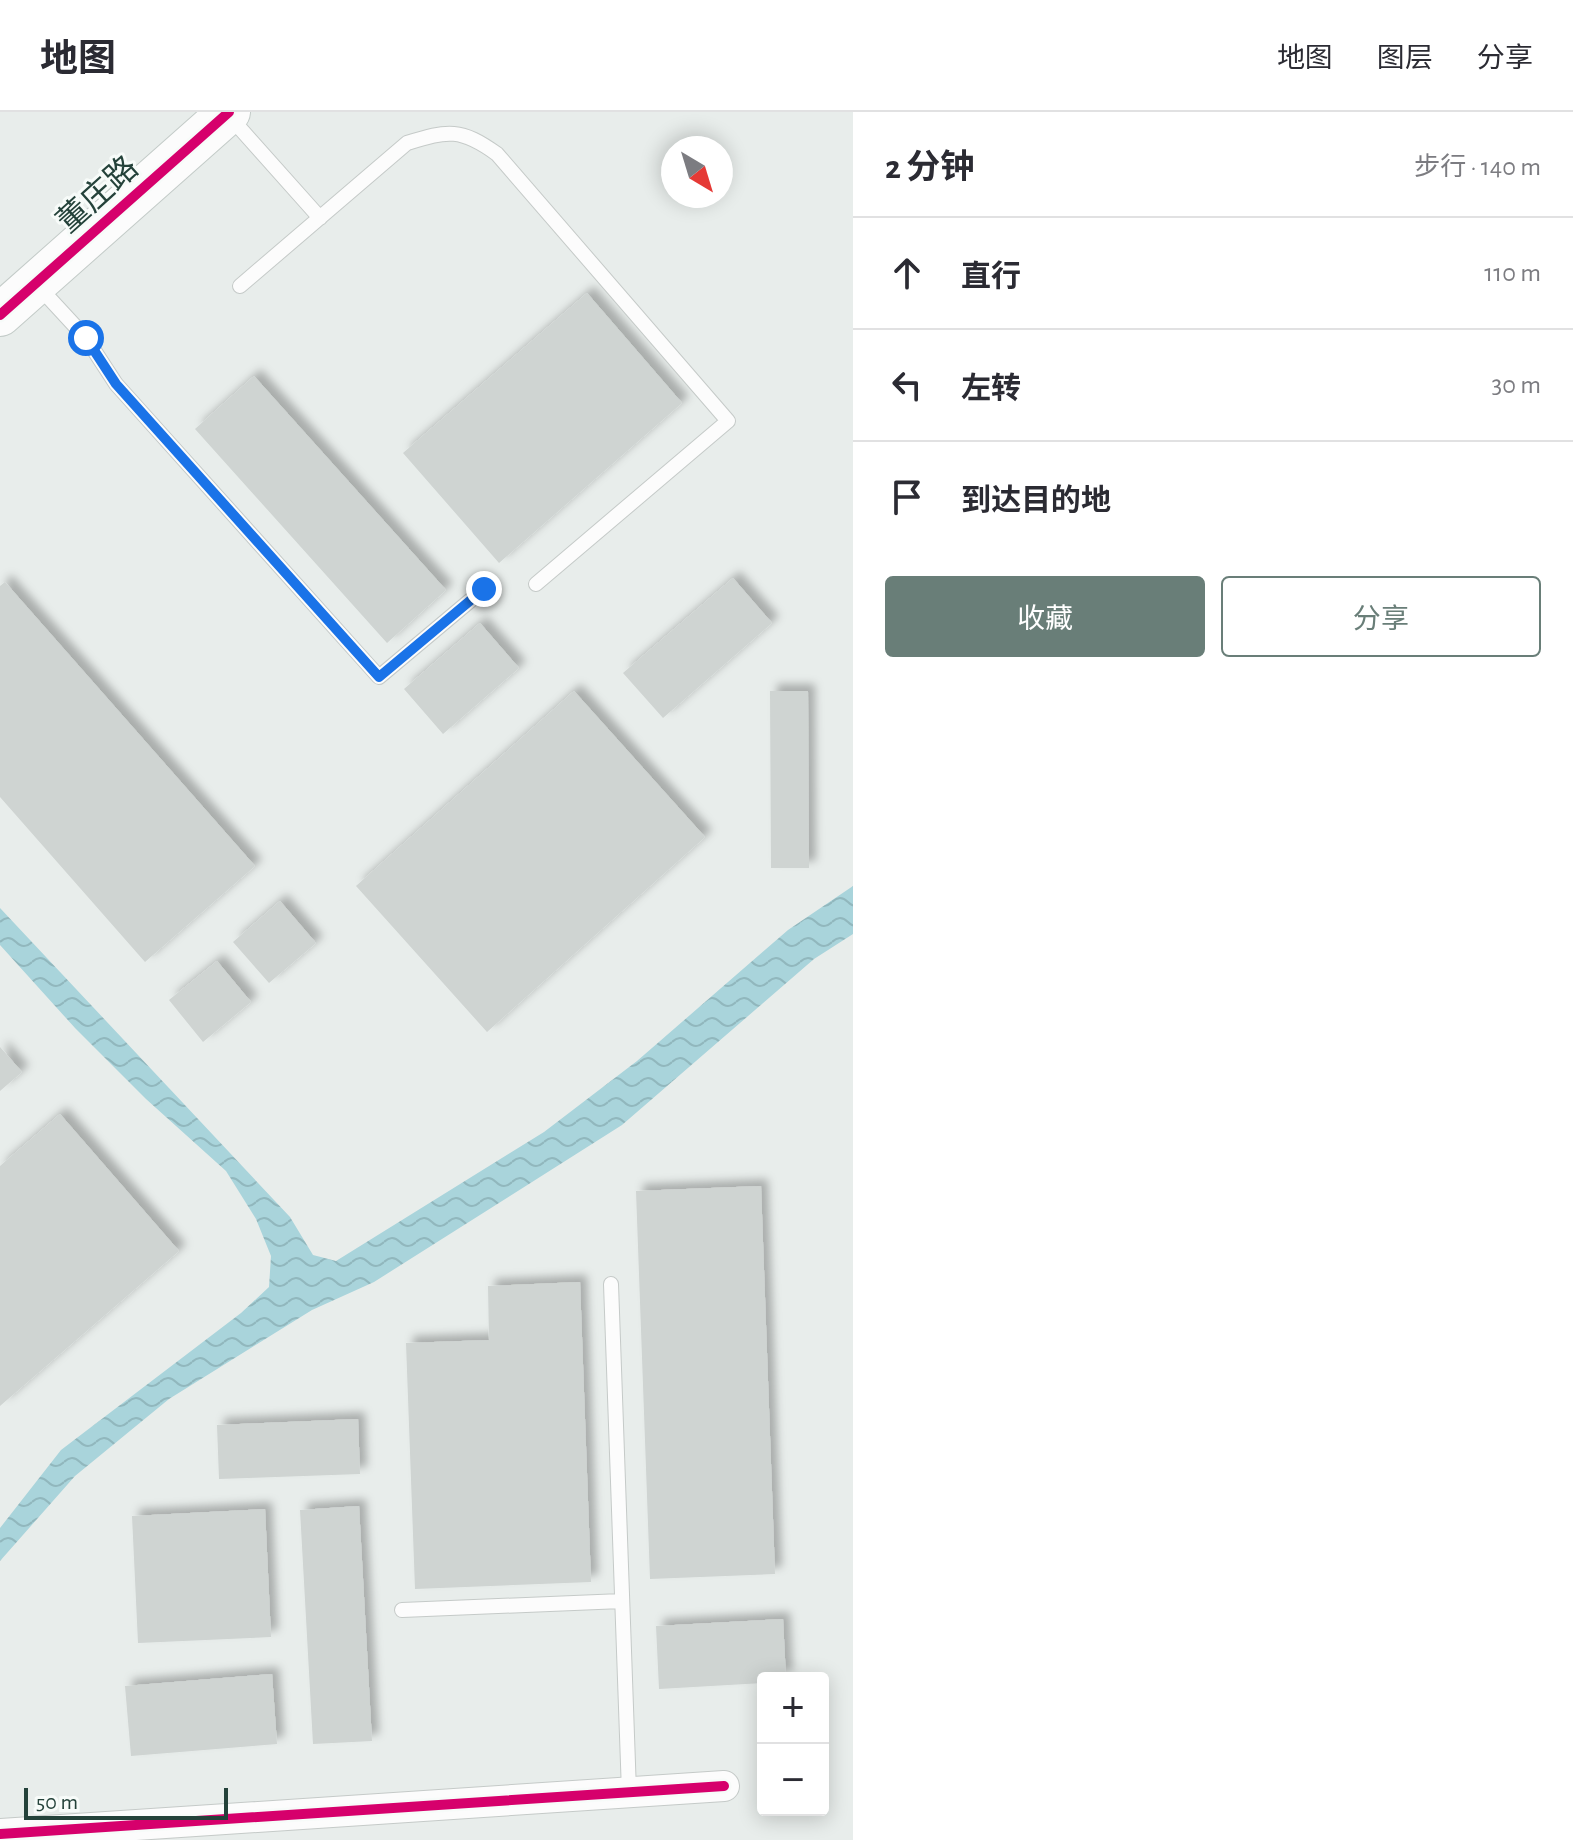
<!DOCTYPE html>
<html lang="zh">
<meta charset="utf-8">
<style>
body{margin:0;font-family:"Alegreya Sans","Noto Sans SC",sans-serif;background:#f2f2f3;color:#2b2b33}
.controls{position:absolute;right:24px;bottom:24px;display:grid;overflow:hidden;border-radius:8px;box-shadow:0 4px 20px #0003}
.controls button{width:72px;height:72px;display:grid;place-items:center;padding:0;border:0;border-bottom:2px solid #e1e1e2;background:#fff;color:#2b2b33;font:40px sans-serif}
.compass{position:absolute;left:661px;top:24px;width:72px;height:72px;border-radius:50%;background:#fff;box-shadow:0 4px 20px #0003;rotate:142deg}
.scale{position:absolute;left:24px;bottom:20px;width:204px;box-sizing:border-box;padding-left:8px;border:4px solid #24423a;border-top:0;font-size:22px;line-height:28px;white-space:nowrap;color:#24423a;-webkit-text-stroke:6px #f7fbf9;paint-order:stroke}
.stop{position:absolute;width:24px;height:24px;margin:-18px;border:6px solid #1a73e8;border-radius:50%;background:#fff}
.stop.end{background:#1a73e8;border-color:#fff;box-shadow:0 2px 8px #0008}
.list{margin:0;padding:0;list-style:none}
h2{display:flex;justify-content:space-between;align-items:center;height:104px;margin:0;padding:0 32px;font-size:34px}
h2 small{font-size:26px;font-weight:400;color:#7c7c81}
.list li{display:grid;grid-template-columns:52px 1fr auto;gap:24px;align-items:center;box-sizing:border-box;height:112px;padding:0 32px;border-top:2px solid #e1e1e2}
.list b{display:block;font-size:30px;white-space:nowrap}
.list em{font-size:26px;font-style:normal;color:#7c7c81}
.actions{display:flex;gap:16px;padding:24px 32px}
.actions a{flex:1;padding:18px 0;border:2px solid #697e78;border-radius:8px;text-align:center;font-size:28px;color:#697e78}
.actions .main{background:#697e78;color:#fff}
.icon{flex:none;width:44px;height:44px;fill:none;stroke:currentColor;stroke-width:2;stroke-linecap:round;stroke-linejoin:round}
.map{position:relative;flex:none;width:853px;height:1728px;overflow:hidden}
header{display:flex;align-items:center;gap:48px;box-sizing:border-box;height:112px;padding:0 40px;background:#fff;border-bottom:2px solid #e1e1e2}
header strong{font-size:38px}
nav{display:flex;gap:44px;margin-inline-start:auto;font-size:28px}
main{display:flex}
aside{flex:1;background:#fff}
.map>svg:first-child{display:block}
.water{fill:url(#water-waves)}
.building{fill:#cfd4d2;filter:url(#shadow)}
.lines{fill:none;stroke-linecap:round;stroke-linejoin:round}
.lane-casing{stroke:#c5cac8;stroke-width:16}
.street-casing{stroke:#c5cac8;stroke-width:32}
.secondary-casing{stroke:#c3cbc8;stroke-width:44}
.lane{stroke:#fcfcfc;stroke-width:14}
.street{stroke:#fcfcfc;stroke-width:30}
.secondary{stroke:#fcfcfc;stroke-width:42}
.cycleway-casing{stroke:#f7fbf9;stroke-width:15}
.cycleway{stroke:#d6006c;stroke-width:10}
.route{stroke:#1a73e8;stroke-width:10}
.labels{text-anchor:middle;stroke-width:6;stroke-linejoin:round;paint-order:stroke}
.street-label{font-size:32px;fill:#24423a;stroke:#f7fbf9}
</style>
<header>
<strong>地图</strong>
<nav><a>地图</a><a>图层</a><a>分享</a></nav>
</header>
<main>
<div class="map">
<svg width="853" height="1728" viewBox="0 0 853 1728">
<defs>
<pattern id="water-waves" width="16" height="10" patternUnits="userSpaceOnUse" patternTransform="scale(2)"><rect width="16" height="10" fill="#a9d4db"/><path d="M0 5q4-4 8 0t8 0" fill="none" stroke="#91b7bd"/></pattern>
<filter id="shadow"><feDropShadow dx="7" dy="-7" stdDeviation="4" flood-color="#0004"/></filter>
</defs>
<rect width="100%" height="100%" fill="#e8edeb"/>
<path class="water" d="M853,774V822L814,847L622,1013L374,1170L312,1198L169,1287L75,1364L0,1449V1416L61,1338L241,1201L269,1175L271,1144L256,1107L226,1059L146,987L75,916L0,833V796L290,1105L313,1143L336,1149L544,1020L637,949L788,818Z"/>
<path class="building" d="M587,181L682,291L499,451L403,341Z
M254,264L446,478L387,531L195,317Z
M733,466L772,511L663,606L623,561Z
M5,470L255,754L145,850L0,685V474Z
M480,511L519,556L443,622L404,577Z
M574,579L705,725L487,920L356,774Z
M770,579H808L809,756H771Z
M280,789L316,831L269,871L233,830Z
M217,849L251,890L203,930L169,888Z
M0,935L22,960L0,979Z
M60,1002L179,1139L0,1294V1054Z
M761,1074L775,1462L650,1467L636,1079Z
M580,1170L591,1470L415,1477L406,1231L489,1228L488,1174Z
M358,1307L360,1362L219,1367L217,1313Z
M359,1394L372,1629L313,1632L300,1398Z
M265,1397L271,1525L138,1531L132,1404Z
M783,1507L786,1566H763V1571L659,1577L656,1514Z
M272,1562L277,1632L131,1644L125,1574Z"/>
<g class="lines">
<g class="lane-casing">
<path id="lane" d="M230,5L320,106
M38,174L86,226L116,272L379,565L484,477
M240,174L407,31C448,18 461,16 497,42L728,309L536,472
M611,1172L629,1680
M402,1498L622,1489"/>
</g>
<g class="street-casing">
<path id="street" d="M0,1722L724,1674"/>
</g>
<g class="secondary-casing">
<path id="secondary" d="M0,203L229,0"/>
</g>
<use href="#lane" class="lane"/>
<use href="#street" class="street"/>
<use href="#secondary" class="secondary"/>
<g class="cycleway-casing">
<path id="cycleway" d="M0,203L229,0
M0,1722L724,1674"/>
</g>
<use href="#cycleway" class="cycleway"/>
</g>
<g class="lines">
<path class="route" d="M86,226L116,272L379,565L484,477"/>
</g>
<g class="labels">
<g class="street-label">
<text transform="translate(97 82) rotate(-42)" y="11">董庄路</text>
</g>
</g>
</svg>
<div class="controls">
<button>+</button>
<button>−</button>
</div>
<svg class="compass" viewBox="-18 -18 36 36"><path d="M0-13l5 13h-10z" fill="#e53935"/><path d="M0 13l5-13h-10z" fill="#7c7c81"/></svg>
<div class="scale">50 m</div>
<div class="stop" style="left:86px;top:226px"></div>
<div class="stop end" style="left:484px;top:477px"></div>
</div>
<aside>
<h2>2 分钟<small>步行 · 140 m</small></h2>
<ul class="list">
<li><svg class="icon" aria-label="ahead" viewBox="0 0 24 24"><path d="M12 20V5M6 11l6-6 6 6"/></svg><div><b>直行</b></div><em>110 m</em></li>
<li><svg class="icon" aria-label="left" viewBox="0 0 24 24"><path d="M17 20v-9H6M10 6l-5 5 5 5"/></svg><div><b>左转</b></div><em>30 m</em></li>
<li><svg class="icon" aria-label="arrive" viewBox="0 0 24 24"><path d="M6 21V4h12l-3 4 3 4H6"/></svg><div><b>到达目的地</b></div></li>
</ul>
<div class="actions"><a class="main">收藏</a><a>分享</a></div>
</aside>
</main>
